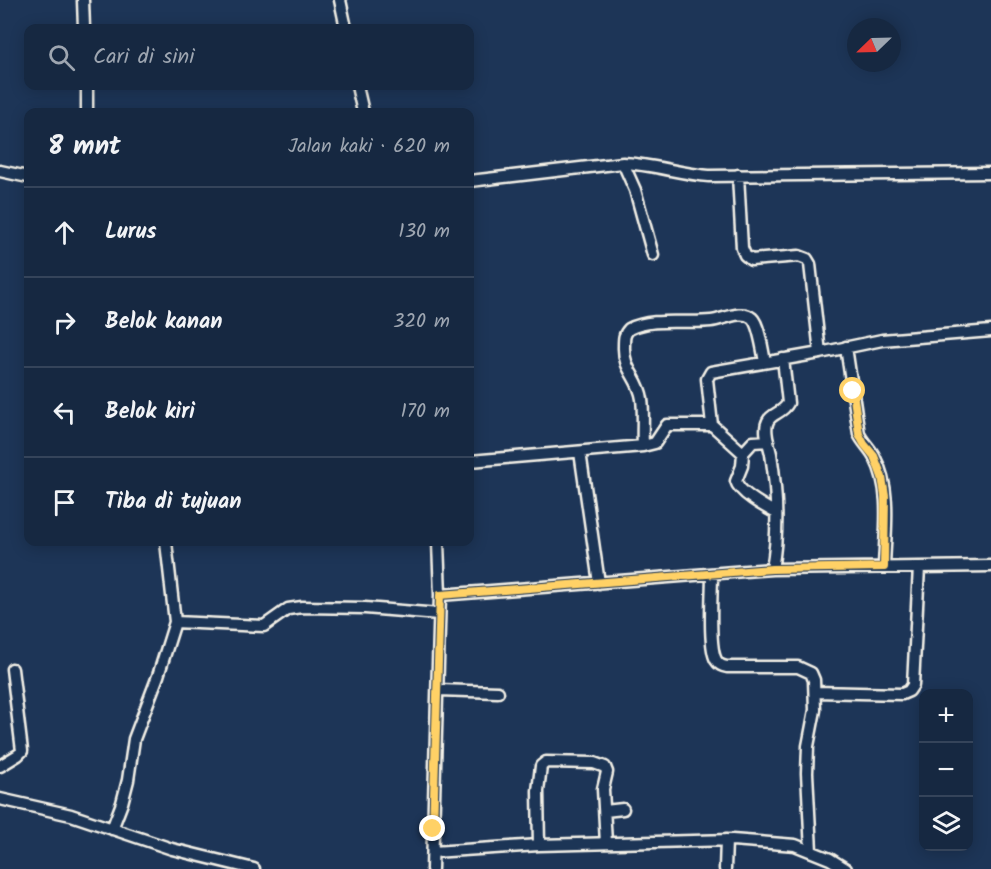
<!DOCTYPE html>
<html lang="id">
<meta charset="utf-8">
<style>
body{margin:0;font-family:Kalam,sans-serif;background:#23344c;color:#f1f3f6}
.controls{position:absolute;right:18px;bottom:18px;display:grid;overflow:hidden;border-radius:12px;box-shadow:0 3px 15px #0003}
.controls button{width:54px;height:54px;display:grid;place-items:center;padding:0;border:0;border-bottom:2px solid #35445a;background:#162841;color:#f1f3f6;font:30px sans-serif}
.compass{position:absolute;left:847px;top:18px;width:54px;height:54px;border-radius:50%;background:#162841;box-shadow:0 3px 15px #0003;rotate:247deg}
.stop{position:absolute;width:18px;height:18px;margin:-14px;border:4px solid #ffd166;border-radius:50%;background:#fff}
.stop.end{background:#ffd166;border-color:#fff;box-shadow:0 2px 6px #0008}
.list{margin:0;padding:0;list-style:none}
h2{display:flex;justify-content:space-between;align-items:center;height:78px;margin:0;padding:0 24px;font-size:26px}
h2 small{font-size:20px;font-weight:400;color:#9ea6b1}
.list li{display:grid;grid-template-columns:39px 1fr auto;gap:18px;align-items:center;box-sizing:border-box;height:90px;padding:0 24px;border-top:2px solid #35445a}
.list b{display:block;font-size:22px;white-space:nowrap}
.list em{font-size:20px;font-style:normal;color:#9ea6b1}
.icon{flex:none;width:33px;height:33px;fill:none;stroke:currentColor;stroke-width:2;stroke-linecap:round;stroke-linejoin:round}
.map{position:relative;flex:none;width:991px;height:869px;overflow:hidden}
.search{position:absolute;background:#162841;box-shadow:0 3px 15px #0003;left:24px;top:24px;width:450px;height:66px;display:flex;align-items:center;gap:15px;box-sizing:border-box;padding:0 21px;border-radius:12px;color:#9ea6b1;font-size:22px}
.panel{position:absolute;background:#162841;box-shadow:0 3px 15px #0003;left:24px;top:108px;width:450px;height:438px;border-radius:12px}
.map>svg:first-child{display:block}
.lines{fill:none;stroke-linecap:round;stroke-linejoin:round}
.minor-casing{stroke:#f4f1e8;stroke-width:15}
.minor{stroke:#1d3557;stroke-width:10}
.route{stroke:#ffd166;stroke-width:8}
</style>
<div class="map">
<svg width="991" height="869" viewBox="0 0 991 869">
<rect width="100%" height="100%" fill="#1d3557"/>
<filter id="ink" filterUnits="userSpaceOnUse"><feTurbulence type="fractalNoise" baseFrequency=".0167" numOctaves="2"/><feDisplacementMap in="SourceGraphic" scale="12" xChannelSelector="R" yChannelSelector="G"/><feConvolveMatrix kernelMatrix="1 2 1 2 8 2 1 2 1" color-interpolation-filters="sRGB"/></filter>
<g filter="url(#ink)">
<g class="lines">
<g class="minor-casing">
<path id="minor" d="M83,0L84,28
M340,0L346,28
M87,86V112
M357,86L363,112
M623,163L635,190L653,255
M0,171L28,177
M738,175L742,248L745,255L751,260L799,256L807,259L810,264L820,353
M470,181L623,163C652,164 680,174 709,176L991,173
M846,347L859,434C863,443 871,449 875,458C892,490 885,532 884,567
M768,441L753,442L743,453L712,425L707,379L711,372L820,353L882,340L991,331
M643,446C642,431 644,414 642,399C639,377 623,371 624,346C624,338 624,334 629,329C653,317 685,324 711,321C723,320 741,309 752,318C759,324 763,352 765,362
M580,452L599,583
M743,453L742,466L736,481C739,493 765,507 776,513
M470,461L643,446L655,443L667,425H712
M166,542L175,622
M772,569C779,531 777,492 771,454C769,444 763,430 768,421C772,413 783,413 788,403L783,359
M712,574C712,593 708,646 716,660C719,665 722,666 727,667H798L811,673L814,680L815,710L808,746L807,773L811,851
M440,595L772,569L991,566
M438,690L498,692
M815,692L902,694L909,691L913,685L919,567
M0,766L18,755L22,751L12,669
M0,799L71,815L172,849L254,869
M605,811L623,809
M112,829L122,803L128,780L134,739L158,676L175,622L264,626L288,609L302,607L365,608L439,614
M539,845L538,791L541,766L546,762L594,763L605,767L607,772L603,789L606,843
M433,852L539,845L732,840L795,845L830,859L846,869
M432,869L440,595L438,542
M725,869L726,840"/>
</g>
<use href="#minor" class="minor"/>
</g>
</g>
<g class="lines" filter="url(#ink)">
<path class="route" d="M433,829L440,595L772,569L884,567L885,496L882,477L874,456L864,444L859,434L853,391"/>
</g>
</svg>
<div class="controls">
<button>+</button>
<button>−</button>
<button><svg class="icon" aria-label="layers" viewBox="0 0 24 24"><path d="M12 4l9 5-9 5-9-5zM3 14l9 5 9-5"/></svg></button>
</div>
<svg class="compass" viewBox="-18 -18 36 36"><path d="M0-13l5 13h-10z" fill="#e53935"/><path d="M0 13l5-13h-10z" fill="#9ea6b1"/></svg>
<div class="stop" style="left:853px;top:391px"></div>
<div class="stop end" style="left:433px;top:829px"></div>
<div class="search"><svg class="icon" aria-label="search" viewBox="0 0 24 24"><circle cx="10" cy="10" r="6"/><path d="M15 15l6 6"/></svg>Cari di sini</div>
<section class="panel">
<h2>8 mnt<small>Jalan kaki · 620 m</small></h2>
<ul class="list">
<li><svg class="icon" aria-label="ahead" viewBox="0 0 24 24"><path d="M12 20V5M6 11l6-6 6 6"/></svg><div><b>Lurus</b></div><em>130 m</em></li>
<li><svg class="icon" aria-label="right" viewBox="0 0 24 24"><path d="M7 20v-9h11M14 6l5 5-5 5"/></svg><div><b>Belok kanan</b></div><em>320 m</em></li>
<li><svg class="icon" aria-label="left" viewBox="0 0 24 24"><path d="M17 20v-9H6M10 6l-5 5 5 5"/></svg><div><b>Belok kiri</b></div><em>170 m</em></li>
<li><svg class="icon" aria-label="arrive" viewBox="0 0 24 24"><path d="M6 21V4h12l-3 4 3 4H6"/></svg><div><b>Tiba di tujuan</b></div></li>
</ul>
</section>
</div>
